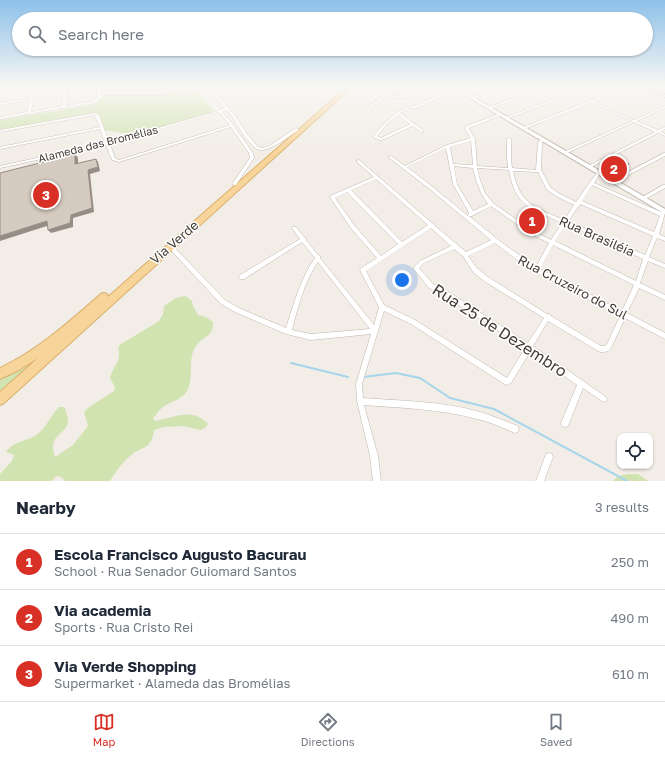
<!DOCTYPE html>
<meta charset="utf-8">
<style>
body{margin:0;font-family:"Golos Text",sans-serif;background:#f6f6f7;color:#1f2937}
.controls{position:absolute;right:12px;bottom:12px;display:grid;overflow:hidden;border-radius:8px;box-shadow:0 1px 3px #0004}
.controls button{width:36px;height:36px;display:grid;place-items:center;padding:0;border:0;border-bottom:1px solid #e0e1e3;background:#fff;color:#1f2937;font:20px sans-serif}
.you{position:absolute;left:402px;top:280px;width:14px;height:14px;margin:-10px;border:3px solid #fff;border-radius:50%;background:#1a73e8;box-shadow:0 0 0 6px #1a73e833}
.badge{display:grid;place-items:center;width:26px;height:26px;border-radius:50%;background:#d93025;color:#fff;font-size:13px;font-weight:700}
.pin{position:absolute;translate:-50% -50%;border:2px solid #fff;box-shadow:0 1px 4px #0006}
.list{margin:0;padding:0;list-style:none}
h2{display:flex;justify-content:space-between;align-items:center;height:52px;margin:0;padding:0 16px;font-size:17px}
h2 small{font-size:13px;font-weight:400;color:#747a83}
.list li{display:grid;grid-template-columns:26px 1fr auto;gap:12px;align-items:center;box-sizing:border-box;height:56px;padding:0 16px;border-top:1px solid #e0e1e3}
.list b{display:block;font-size:15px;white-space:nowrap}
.list p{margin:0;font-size:13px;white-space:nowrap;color:#747a83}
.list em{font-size:13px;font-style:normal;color:#747a83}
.icon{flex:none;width:22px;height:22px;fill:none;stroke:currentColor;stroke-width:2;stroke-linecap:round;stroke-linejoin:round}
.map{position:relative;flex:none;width:665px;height:481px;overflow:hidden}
.search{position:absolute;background:#fff;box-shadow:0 1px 3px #0004;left:12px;right:12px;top:12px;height:44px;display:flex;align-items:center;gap:10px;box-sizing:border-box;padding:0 14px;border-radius:22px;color:#747a83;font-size:15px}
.sheet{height:220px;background:#fff}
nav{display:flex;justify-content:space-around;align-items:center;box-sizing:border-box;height:56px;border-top:1px solid #e0e1e3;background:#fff;font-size:11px;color:#747a83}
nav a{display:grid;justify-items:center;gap:2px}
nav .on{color:#d93025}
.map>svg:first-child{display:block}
.green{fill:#d2e3b2}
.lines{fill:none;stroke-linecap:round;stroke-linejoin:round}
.stream{stroke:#a6d5eb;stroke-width:2}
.minor-casing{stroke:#c0b7ad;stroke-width:1}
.tertiary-casing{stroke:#c0b7ad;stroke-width:2}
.primary-casing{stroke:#dbaf6b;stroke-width:2}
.minor{fill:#fff;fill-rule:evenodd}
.tertiary{fill:#fff;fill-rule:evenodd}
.primary{fill:#f7d49a;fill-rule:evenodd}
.wall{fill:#b8afa5}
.shaded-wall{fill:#968e86}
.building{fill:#d6cbc0;stroke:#968e86}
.labels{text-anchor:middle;stroke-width:3;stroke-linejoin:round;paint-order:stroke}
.far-street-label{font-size:11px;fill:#443d36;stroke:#fff}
.street-label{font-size:13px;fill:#443d36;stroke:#fff}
.near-street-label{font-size:16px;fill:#443d36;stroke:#fff}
</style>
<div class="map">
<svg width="665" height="481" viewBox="0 0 665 481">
<rect width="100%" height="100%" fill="#f2ede6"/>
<path class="green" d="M182,87L195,88L214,112L136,135L104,130L98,114L94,113L0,131V120L92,105L98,102L102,95H161Z
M184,296L187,297L192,301L193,306L198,315L206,317L213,322C214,337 203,336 196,346C186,360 196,381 185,394C179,400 170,402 163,407C159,410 156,415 153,418L155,421C175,417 192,407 208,424L205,428L200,430L183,426L164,427L154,430C151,451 143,445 130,456C122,463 115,472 110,481H65L61,477L56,476L52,481H0V474L12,461L14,455L6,452C13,441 27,442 38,434C47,426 51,415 59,407H64C66,409 66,412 67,415C73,436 46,430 55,457L73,445L88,426L84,412L88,408L114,391L115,387L110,378C113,365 122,363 118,347L121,344L159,321L163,314L164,306L176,298Z
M44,356L0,394V379Z
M638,474L648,481H613C619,473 630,474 638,474Z"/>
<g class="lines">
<path class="stream" d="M291,363L348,377
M363,377L396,373L420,378L450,398L494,409L627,481"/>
<g class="minor-casing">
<path id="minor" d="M24,87H32L0,93V91Z
M32,87H36L31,112L62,106L64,87H68L66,106L93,101L97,98V87H101V92H164L176,87H181L164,94H101V98L95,103L66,108L64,109L63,108L0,119V117L27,112L30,100L0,105V103L30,98Z
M197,87H201L220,110L225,108L207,87H211L236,117L247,134L258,147L263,148L269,146L296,128L299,129C292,135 271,150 262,150C261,150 256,149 256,149L244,136L233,118L227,110L222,112L231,122L253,153L254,158L236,185H234L232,184L250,158L249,153L231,127L119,162L112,160L106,145L0,168V166L105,143L100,129L0,149V147L100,127L95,116V115L0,132V130L95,113L99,115L109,142L218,111ZM219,112L230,125L119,160L115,158L110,144Z
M409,87H414L378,101L375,100Z
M422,87H427L435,92L433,93L429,91L403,98L400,97L390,99L388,98ZM425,88L427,90L403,96L402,95Z
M502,87H507L472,99L469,98Z
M545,87H550L489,109L486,108Z
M558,87H563L573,92L585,87H590L575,93L592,100L626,87H631L594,102L634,120L665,106V108L637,121L658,130L665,127V129L661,132L665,134V136L658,133L589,168L587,167L588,166L655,132L634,122L565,154L563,153L564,152L632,121L592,103L524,129L521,128L589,101L573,94L507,119L504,118L570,93Z
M456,88L459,89L414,109L410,108L400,113L423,130V132H421L413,126L382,140H380L373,137L381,127L397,112L408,107L416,105ZM398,115L410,124L381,138L377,136L388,123Z
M382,100H383V102L371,106L369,105Z
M499,114L502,115L469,128V129L475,139L477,166L508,168L507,158V139L509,138L511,139V158L512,168L536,170L538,142L543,139L545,140L542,142L541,170L551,188L560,194L576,202L598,171H599L601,172L594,183L661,212V211H665V213L659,234L665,237V241L657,238L649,257L665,264V268L648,261L640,283L665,295V300L639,288L627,313L665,333V339L625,318L611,348C608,352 605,352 600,352L548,321L533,346L606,397L607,399L606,401L604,402L602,401L583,388L568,426L565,427L562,426L561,423L577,385L530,352L511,383L506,385L411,324L384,311L362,384L363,398C402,401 442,401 480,412C493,416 505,421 518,426L519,429L518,432L515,433C503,428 491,422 477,419C441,409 402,408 364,405L378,456L381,481H373L370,456L357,401L356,384L371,334L311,340L286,334L235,312L221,304L167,246L168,245H172L225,300L239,308L286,328C294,304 300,279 315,258L302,242L244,279H240L239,277L240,275L300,239L292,228V227H296L304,237L306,238V240L318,255L320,256V258L374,325L379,307L360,270L361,268L377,258L350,227L330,197V196L374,177L356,161L358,160H359L432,223L434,224V225L466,252L491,240L426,186L388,157L390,156H391L405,166L447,145L471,138L465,129L466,126ZM471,141L473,165L453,164L450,147ZM446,148L453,184L469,213L468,215V216L429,184L407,167ZM454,166L473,168L476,180L481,193L488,204L473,211L457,184ZM477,168L509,170C515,207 532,209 562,223L551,240L533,231L493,203L485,193L480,180ZM513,171L538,172L547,190L556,196L574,205L564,220C535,207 520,205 513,171ZM376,179L428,225L402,242L351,190ZM592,185L660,216L654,232L582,201ZM347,192L398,244L381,256L354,225L335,198ZM580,204L653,236L645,255L568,221L578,207L580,206ZM491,206L529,233L549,243L536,267L501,242L469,216H472ZM566,224L643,259L636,281L555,241ZM431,228L451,246L420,261L413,268L429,288L443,295L525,348L507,378L415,320L384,305L366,271ZM495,243L516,259L535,272L620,316L607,344L605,346H601L551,316L550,314H547L488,277L477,268L468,256ZM553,245L634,285L622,311L540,269ZM454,249L463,256L473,272L484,281L544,318L528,343L447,291L433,284L419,268L424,263ZM318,262L370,329L311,334L292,330C298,307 304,282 318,262Z
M664,153H665V156L615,182H611V181Z
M663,185H665V188L645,199H643L641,198Z
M549,453L552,454L553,457L544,481H536L546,454Z"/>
</g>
<g class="tertiary-casing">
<path id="tertiary" d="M451,87H456L645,197L665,209V214Z
M641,87H646L665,95V97Z"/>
</g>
<g class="primary-casing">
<path id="primary" d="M347,87H352L4,403L0,405V392L38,358L19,370L0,379V368C38,350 69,322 101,294L104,293L107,294L108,297Z"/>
</g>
<use href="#minor" class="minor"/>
<use href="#tertiary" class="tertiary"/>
<use href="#primary" class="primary"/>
</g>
<path class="wall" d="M629,164L626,168L611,175L603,171L605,167Z"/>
<path class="shaded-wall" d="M75,154L78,158V168L75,164Z
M96,159L98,162L100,171L90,174L94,212L73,218V227L51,233L48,230L88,170Z
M629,164L626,168L611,175L614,171Z
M47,221L50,225L0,241V236Z"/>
<path class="building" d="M75,154V164L96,159L98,167L88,170L92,208L71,215L70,223L48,230L47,221L0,236V173Z
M621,159L629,164L614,171L605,167Z"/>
<linearGradient id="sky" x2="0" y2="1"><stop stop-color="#8dc1e9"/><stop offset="0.56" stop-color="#f9f7f4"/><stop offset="1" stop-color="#f9f7f4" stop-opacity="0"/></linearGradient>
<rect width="665" height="154" fill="url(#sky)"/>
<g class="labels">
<g class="far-street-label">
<text transform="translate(98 144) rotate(-14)" y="4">Alameda das Bromélias</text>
</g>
<g class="street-label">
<text transform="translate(597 236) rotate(24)" y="5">Rua Brasiléia</text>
<text transform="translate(174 242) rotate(-41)" y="5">Via Verde</text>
<text transform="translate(573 287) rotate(28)" y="5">Rua Cruzeiro do Sul</text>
</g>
<g class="near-street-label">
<text transform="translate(500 330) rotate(33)" y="6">Rua 25 de Dezembro</text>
</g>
</g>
</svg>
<div class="controls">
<button><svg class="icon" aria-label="locate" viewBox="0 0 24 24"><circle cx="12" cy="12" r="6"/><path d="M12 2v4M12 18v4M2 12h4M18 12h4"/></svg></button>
</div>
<div class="you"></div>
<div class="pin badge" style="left:532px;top:221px">1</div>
<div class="pin badge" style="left:614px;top:169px">2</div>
<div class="pin badge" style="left:46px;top:195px">3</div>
<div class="search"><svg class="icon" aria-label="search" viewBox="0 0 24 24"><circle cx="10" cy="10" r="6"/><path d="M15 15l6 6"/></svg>Search here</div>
</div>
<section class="sheet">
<h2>Nearby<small>3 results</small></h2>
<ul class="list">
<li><span class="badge">1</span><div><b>Escola Francisco Augusto Bacurau</b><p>School · Rua Senador Guiomard Santos</p></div><em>250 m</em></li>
<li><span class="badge">2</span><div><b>Via academia</b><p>Sports · Rua Cristo Rei</p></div><em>490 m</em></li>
<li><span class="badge">3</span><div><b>Via Verde Shopping</b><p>Supermarket · Alameda das Bromélias</p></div><em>610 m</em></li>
</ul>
</section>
<nav>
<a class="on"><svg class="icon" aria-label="map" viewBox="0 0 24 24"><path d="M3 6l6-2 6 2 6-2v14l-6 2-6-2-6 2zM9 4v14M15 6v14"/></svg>Map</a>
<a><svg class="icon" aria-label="directions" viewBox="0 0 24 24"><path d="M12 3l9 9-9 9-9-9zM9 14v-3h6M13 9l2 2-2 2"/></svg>Directions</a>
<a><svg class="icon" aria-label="saved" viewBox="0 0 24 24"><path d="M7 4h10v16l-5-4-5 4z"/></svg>Saved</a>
</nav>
